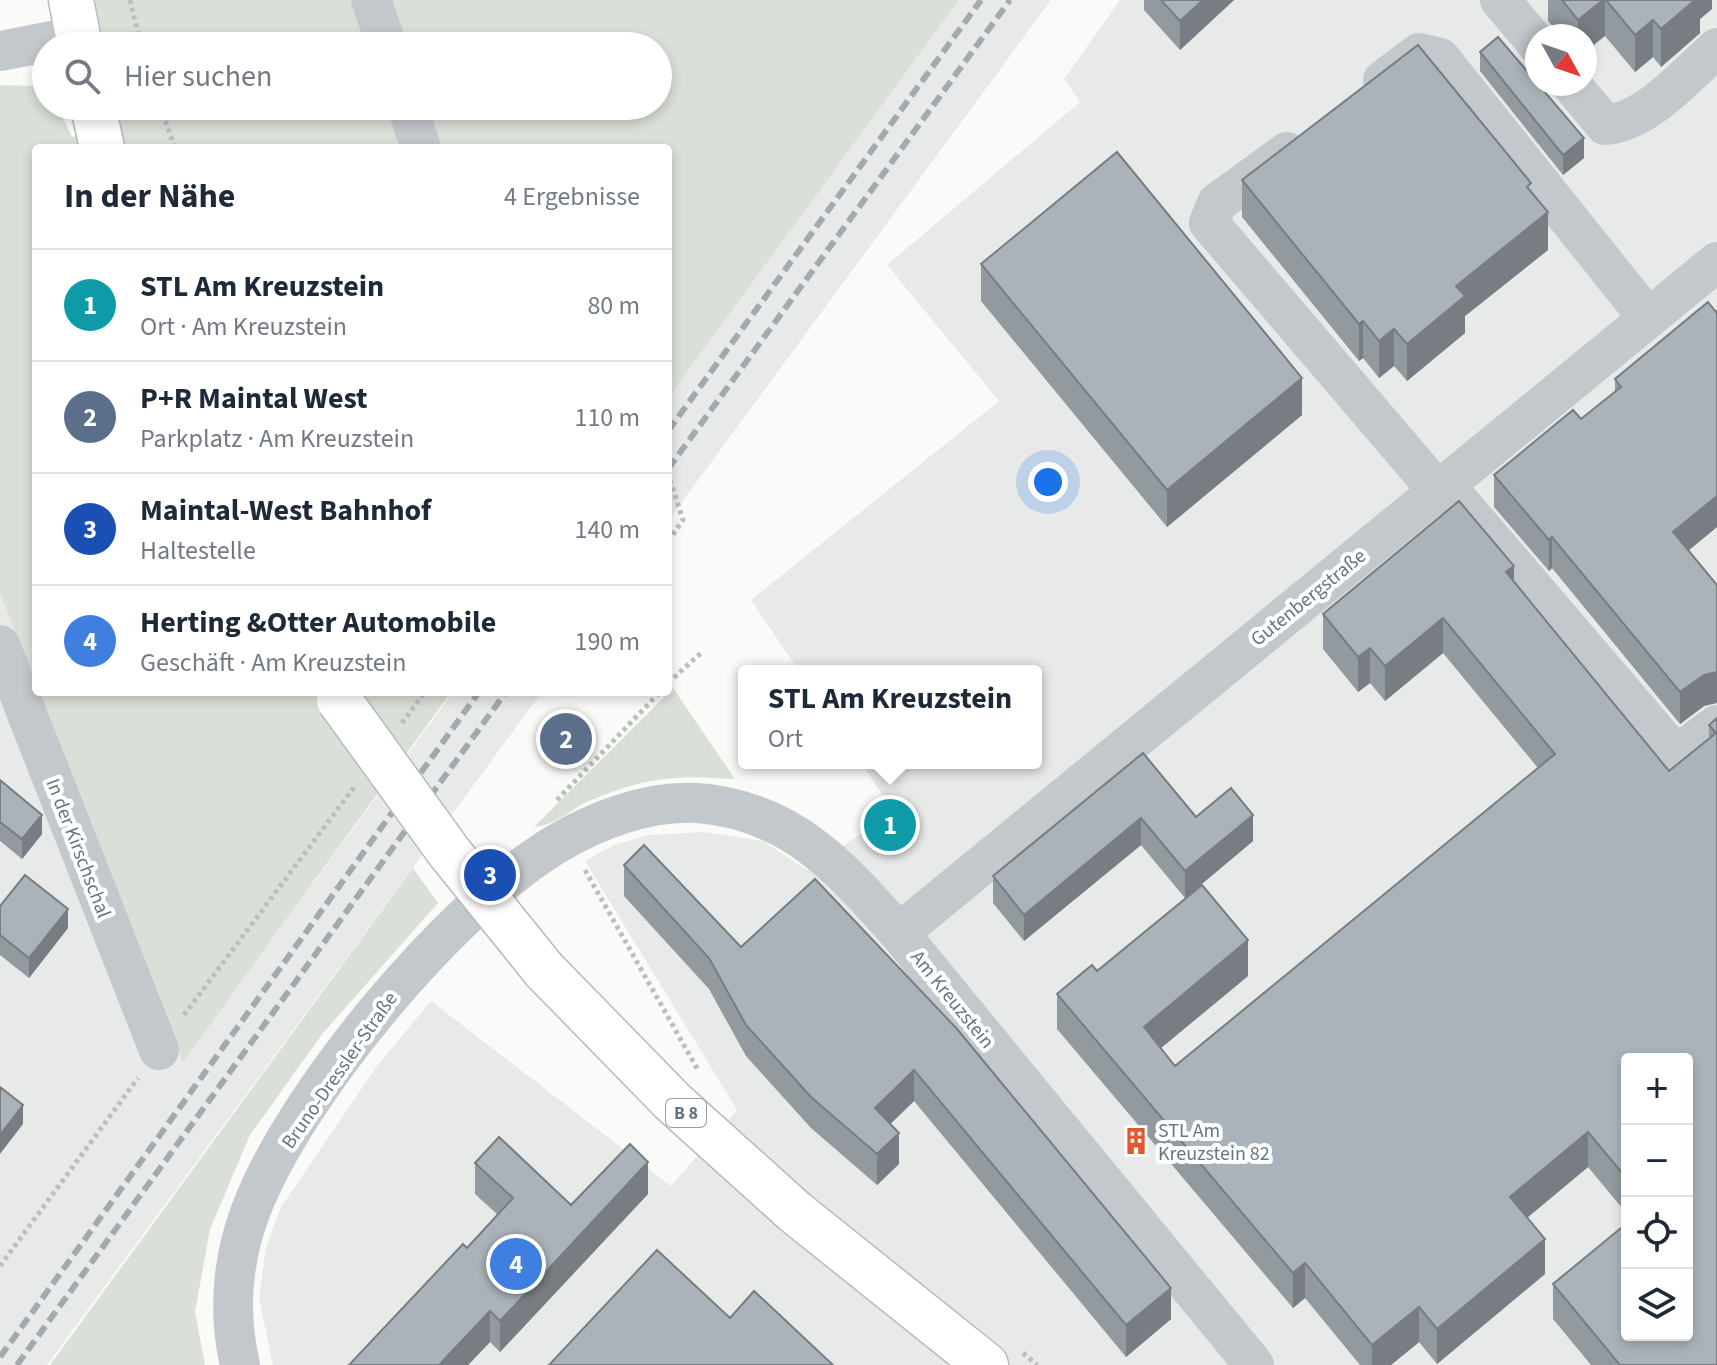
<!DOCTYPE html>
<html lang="de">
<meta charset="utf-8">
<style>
body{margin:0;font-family:"Source Sans 3",sans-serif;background:#f2f2f3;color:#1f2937}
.controls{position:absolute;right:24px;bottom:24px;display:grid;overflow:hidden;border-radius:8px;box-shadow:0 4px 12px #0003}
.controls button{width:72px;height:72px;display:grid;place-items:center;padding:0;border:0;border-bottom:2px solid #e0e1e3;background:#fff;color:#1f2937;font:40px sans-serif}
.compass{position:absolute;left:1525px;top:24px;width:72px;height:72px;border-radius:50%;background:#fff;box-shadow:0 4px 12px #0003;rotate:130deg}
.you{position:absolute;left:1048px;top:482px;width:28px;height:28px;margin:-20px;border:6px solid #fff;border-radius:50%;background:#1a73e8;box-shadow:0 0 0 12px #1a73e833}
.badge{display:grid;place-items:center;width:52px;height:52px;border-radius:50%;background:#1a73e8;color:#fff;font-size:26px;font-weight:700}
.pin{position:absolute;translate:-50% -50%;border:4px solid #fff;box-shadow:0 2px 8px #0006}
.popup{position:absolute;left:738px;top:665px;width:304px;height:104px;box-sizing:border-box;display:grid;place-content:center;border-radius:8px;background:#fff;filter:drop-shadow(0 2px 6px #0005);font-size:26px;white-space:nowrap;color:#747a83}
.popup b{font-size:30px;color:#1f2937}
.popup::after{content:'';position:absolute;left:50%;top:100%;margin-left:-16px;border:16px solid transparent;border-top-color:#fff}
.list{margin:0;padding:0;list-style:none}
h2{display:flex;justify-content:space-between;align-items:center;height:104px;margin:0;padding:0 32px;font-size:34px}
h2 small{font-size:26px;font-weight:400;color:#747a83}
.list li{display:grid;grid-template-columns:52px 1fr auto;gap:24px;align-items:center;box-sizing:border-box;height:112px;padding:0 32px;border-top:2px solid #e0e1e3}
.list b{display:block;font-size:30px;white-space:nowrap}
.list p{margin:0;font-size:26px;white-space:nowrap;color:#747a83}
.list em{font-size:26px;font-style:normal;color:#747a83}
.icon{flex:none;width:44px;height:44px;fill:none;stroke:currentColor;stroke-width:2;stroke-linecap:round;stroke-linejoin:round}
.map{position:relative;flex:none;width:1717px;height:1365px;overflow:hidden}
.search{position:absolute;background:#fff;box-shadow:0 4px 12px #0003;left:32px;top:32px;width:640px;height:88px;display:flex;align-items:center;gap:20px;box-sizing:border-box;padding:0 28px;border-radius:44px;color:#747a83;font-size:30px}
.panel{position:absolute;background:#fff;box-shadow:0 4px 12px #0003;left:32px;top:144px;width:640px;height:552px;border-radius:8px}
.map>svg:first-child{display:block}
.built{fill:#e8e9e9;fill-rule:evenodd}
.green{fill:#dadfd7}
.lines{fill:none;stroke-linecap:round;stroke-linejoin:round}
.major-casing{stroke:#b5babe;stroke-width:47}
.path{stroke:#bbbfc2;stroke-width:5;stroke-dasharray:4 4;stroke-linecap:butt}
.minor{stroke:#c3c8cc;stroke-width:40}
.major{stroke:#fff;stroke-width:44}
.rail{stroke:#a2aab0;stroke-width:6;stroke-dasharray:12 6;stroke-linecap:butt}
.major-bridge-casing{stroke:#b5babe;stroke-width:47;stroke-linecap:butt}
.major-bridge{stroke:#fff;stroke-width:44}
.wall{fill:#929a9f}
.shaded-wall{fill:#777d82}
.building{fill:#aab3b9;stroke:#777d82;stroke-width:2}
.labels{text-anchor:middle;stroke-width:8;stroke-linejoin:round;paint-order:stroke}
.shield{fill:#fff;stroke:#939fa8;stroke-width:2}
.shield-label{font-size:18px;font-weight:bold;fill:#657683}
.street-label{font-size:20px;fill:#657683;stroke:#fff}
.poi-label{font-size:20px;fill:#657683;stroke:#fff;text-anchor:start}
</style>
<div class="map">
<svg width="1717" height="1365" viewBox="0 0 1717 1365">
<rect width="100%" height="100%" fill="#fafaf8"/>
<path class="built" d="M959,0H1051L668,521V398Z
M1120,0H1717V1365H273L259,1298L266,1247L281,1207L377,1066L431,1001L671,1186L737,1110L585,861L614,845L649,835L704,832L763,841L807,870L894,812L861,763H1036V671H799L751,600L999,401L887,265L1080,102L1064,79ZM1537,36H1585V84H1537ZM1627,1059H1687V1335H1627Z
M0,593L183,1061L453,692H542L47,1365H0Z"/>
<path class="green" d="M95,0H350L356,13L375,0H959L668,398V148H36V686L0,593V85L35,86L46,94V106H57L72,137L120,123L117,106H658V46H104Z
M673,688L735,779C676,775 644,777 589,801C570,810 556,825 534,827Z
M38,692H451L183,1062Z
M413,868L438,903L323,1033L250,1135L210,1229L195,1312L205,1365H50Z"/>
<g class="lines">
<g class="major-casing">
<path id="major" d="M71,0L80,46
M93,106L102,148
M544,970L673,1102L795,1212L986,1365"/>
</g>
<path class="path" d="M130,0L141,46
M160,106L175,148
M668,541L683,520L669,477
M668,683L702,652
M402,723L425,692
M557,800L660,692
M585,870L698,1070
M184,1015L355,786
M0,1266L138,1078
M1023,1353L1037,1365"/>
<path class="minor" d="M371,0L387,46
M1500,0L1537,44
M0,51L78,36
M1383,80L1419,53L1440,58L1648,318
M1571,84L1605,125C1647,122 1686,75 1717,48
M407,106L421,148
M1287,152L1217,203L1209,223L1438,491
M1445,485L1676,755L1717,725
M0,645L159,1050
M899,933L1717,262
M240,1365C228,1314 232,1260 251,1210C295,1094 448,911 553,846C594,821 648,800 697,803C791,810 840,867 899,933L1254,1365"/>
<use href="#major" class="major"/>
<path class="rail" d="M668,431L981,0
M668,469L1010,0
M0,1357L479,692
M17,1365L506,692"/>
<g class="major-bridge-casing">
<path id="major-bridge" d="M339,700L449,852L544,970"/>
</g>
<use href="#major-bridge" class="major-bridge"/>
</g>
<path class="wall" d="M1144,0H1234L1180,50L1144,10Z
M1548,0H1712V9L1700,19V33L1675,55L1661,67L1653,57L1635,72L1605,36H1561L1548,21Z
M1480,52L1584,158L1563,175L1480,71Z
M1242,180L1531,192L1548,250L1465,316V333L1407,381L1394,366L1379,378L1363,358L1359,361L1242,217Z
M981,264L1302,415L1167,527L981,301Z
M1717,311V527L1688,551L1704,706L1680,724L1552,568L1549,571L1494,507V475L1581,419L1615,392V379Z
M1514,582L1669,771L1709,739V725L1717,718V1365H1591L1553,1319V1284L1687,1335L1627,1059V1214L1588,1167L1527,1218L1545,1274L1437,1364L1419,1342L1391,1365H1360L1305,1298L1293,1308L1057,1029V994L1097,971L1248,976L1161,1048L1175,1066L1538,768L1443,653L1385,701L1370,683L1358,692L1323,649V614Z
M1143,753L1196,817L1253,841L1185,898L1141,845L1024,941L993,903V876Z
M0,780L42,834L22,859L0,841Z
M624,865L741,947L815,879L1171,1319L1126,1357L914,1101L890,1124L899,1164L877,1185L811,1128L746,1056L709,989L624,896Z
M0,906L68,928L29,978L0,955Z
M475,1163L571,1205L648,1194L500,1352L490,1342L468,1365H349L467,1248L498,1215L475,1194Z"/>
<path class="shaded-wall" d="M1203,0H1234L1180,50V21Z
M1603,0H1605V36L1585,52V36H1578V20Z
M1693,0H1712V9L1700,19V33L1661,67V29Z
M1653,20V57L1635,72V35Z
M1584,138V158L1563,175V155Z
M1548,212V250L1465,316V333L1407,381V344L1456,286Z
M1363,321V358L1359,361V324Z
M1394,329V366L1379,378V341Z
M1302,378V415L1167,527V490Z
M1717,496V527L1673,563V532Z
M1552,537V568L1549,571V540Z
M1514,566V601L1506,572Z
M1443,618V653L1385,701V666Z
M1370,648V683L1358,692V657Z
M1717,672V703L1704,706L1680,724V692L1704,675Z
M42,815V834L22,859V839Z
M1253,815V841L1185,898V871Z
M1141,818V845L1024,941V915Z
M68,909V928L29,978V958Z
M1248,940V976L1144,1062V1027Z
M914,1070V1101L875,1139V1108Z
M23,1105V1124L0,1154V1135Z
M1588,1132V1167L1510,1232V1197Z
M899,1133V1164L877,1185V1154Z
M648,1162V1194L500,1352V1321Z
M1545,1239V1274L1437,1364V1329Z
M1305,1263V1298L1293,1308V1273Z
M1171,1288V1319L1126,1357V1325Z
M1419,1307V1342L1391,1365H1372V1345Z
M490,1311V1342L468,1365H439Z"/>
<path class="building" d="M1161,0H1203L1180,21Z
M1562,0H1603L1578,20Z
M1606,0H1695L1661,29L1653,20L1635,35Z
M1498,37L1584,138L1563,155L1480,52Z
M1418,45L1531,183L1527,187L1548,212L1456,286L1465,296L1407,344L1394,329L1379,341L1363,321L1359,324L1242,180Z
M1117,152L1302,378L1167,490L981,264Z
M1708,302L1716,312L1717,311V496L1673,532L1717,585V672L1704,675L1680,692L1552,537L1549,540L1494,475L1573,410L1581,419L1621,387L1615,379Z
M1459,501L1514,566L1506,572L1669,771L1716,733L1709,725L1717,718V1365H1620L1553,1284L1627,1223V1335H1687V1059H1627V1179L1588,1132L1510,1197L1545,1239L1437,1329L1419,1307L1372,1345L1305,1263L1293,1273L1057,994L1092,965L1097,971L1202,885L1248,940L1144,1027L1175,1066L1555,754L1443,618L1385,666L1370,648L1358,657L1323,614Z
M1143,753L1196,817L1231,788L1253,815L1185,871L1141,818L1024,915L993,876Z
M0,780L42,815L22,839L0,822Z
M644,845L741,947L815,879L957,1029L1171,1288L1126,1325L914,1070L875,1108L899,1133L877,1154L811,1097L746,1025L709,958L624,865Z
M25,875L68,909L29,958L0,935V906Z
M0,1087L23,1105L0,1135Z
M499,1137L571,1205L630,1144L648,1162L500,1321L490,1311L439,1365H349L463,1244L467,1248L513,1198L475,1163Z
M657,1250L730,1318L754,1291L833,1365H549Z"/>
<defs>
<g id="building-bare" transform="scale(2.16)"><path d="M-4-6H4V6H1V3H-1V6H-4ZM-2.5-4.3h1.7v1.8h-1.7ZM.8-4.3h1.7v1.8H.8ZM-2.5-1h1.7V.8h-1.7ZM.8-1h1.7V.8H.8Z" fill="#e4572e" stroke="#fff" stroke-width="2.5" paint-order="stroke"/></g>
</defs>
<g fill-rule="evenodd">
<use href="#building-bare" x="1136" y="1141"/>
</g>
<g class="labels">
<rect class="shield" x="666" y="1099" width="40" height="28" rx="6"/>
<g class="shield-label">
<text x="686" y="1119">B 8</text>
</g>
<g class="street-label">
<text transform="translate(1308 597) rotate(-39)" y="7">Gutenbergstraße</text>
<text transform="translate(79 848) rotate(69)" y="7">In der Kirschschal</text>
<text transform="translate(953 999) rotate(51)" y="7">Am Kreuzstein</text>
<text transform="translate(339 1070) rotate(-55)" y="7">Bruno-Dressler-Straße</text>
</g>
<g class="poi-label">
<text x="1158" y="1137">STL Am<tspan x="1158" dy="23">Kreuzstein 82</tspan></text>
</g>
</g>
</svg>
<div class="controls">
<button>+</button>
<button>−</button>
<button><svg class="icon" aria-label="locate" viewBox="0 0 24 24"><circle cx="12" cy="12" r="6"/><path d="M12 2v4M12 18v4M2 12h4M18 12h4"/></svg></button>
<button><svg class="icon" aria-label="layers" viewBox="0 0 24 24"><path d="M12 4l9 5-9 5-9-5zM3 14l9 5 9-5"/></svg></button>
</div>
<svg class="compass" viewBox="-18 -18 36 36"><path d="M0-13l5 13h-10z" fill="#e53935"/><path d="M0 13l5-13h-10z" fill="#747a83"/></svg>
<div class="you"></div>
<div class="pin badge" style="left:890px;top:825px;background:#0f9aa8">1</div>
<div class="popup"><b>STL Am Kreuzstein</b>Ort</div>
<div class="pin badge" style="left:566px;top:739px;background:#5c6f8a">2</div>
<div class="pin badge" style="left:490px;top:875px;background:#1a4fb4">3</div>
<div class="pin badge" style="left:516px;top:1264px;background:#3f7fe0">4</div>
<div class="search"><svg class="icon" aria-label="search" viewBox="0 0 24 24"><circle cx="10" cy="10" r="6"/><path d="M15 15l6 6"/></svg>Hier suchen</div>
<section class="panel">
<h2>In der Nähe<small>4 Ergebnisse</small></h2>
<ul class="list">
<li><span class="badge" style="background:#0f9aa8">1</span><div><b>STL Am Kreuzstein</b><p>Ort · Am Kreuzstein</p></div><em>80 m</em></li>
<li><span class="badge" style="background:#5c6f8a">2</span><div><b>P+R Maintal West</b><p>Parkplatz · Am Kreuzstein</p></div><em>110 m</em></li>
<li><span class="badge" style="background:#1a4fb4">3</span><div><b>Maintal-West Bahnhof</b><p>Haltestelle</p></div><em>140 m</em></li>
<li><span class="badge" style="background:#3f7fe0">4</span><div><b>Herting &amp;Otter Automobile</b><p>Geschäft · Am Kreuzstein</p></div><em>190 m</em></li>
</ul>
</section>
</div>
